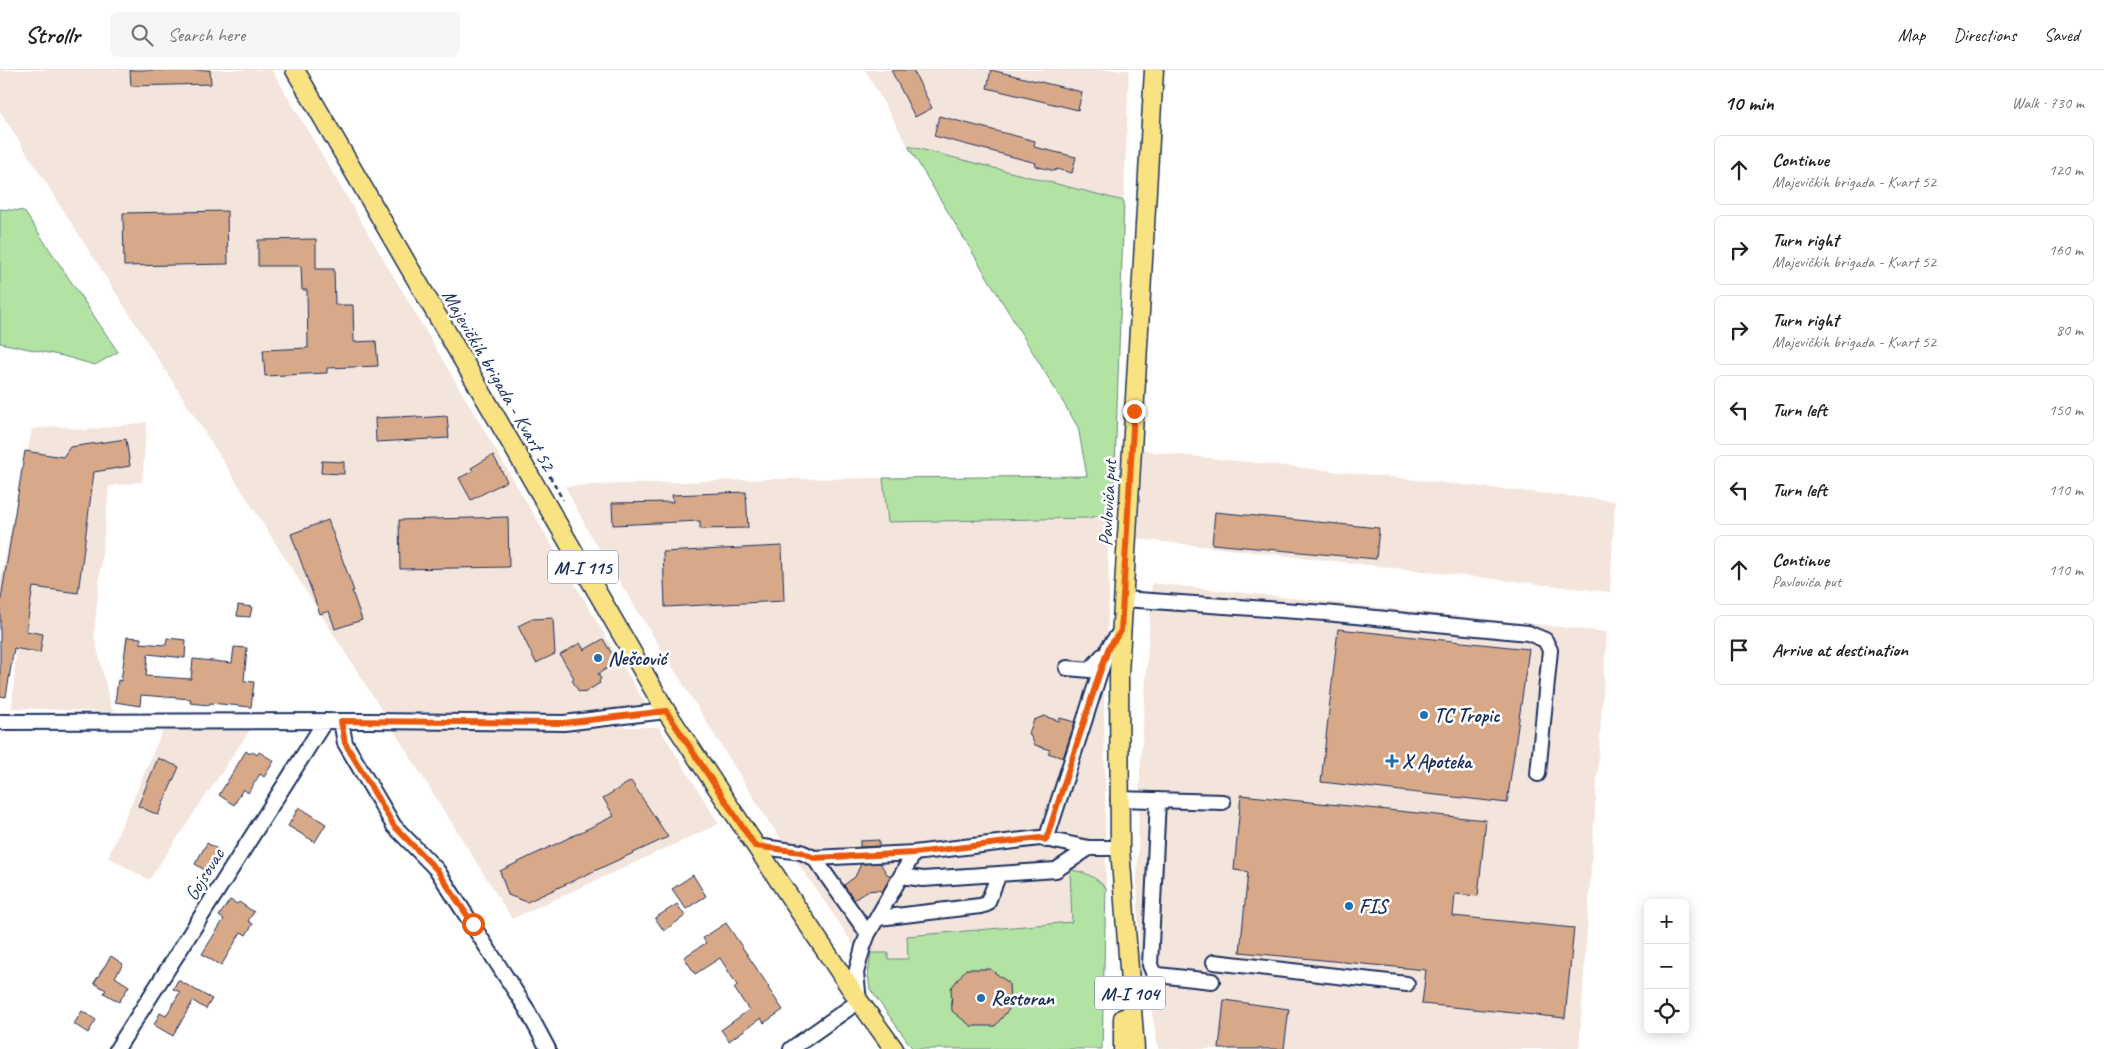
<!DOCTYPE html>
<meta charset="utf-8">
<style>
body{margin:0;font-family:Caveat,sans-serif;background:#f6f6f6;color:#222}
.controls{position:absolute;right:15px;bottom:15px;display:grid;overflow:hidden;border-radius:8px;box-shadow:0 2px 12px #0003}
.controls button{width:45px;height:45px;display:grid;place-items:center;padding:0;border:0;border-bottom:1px solid #e0e0e0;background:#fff;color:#222;font:25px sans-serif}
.stop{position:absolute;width:15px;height:15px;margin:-11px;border:4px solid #ea580c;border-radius:50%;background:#fff}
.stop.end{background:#ea580c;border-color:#fff;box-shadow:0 1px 5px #0008}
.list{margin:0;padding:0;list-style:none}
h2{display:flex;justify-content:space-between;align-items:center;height:65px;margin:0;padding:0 20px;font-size:21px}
h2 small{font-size:16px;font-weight:400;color:#767676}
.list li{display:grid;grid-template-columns:32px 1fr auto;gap:15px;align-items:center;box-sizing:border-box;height:70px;margin:0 10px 10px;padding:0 10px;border:1px solid #e0e0e0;border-radius:8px}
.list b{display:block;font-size:19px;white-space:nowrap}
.list p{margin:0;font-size:16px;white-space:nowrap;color:#767676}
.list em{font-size:16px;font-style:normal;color:#767676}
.icon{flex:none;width:28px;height:28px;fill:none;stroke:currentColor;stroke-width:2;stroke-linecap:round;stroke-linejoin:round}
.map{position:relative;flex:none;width:1704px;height:979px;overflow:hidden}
header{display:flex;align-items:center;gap:30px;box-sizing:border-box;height:70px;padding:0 25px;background:#fff;border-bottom:1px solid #e0e0e0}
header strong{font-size:24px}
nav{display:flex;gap:28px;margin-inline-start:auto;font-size:18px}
.search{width:350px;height:45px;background:#f6f6f6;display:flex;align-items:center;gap:12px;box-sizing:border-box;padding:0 18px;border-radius:8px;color:#767676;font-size:19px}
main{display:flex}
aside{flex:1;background:#fff}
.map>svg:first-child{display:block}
.built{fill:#f3e5dc}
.green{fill:#b3e3a2;stroke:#678980}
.building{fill:#d7a989;stroke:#1b2f5e}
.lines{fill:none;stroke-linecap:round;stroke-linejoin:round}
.minor-casing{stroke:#1b2f5e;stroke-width:18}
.major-casing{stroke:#1b2f5e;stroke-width:21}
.path{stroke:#1b2f5e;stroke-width:2.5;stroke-dasharray:5 4;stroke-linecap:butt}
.minor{stroke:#fff;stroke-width:14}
.major{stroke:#f8e281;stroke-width:18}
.route{stroke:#ea580c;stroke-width:6}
.poi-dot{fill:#1f6fb2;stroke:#fff;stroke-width:2}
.labels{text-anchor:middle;stroke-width:5;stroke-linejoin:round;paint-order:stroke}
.shield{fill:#fff;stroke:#5f6d8e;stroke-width:1}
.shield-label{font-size:19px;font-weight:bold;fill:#1b2f5e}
.street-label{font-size:20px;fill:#1b2f5e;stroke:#fff}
.poi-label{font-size:20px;font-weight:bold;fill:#1b2f5e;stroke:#fff;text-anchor:start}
</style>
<header>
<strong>Strollr</strong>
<div class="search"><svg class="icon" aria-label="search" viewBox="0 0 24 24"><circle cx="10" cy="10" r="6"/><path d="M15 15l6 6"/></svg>Search here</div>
<nav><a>Map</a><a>Directions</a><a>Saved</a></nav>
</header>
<main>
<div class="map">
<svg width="1704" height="979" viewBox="0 0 1704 979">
<rect width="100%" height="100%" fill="#fff"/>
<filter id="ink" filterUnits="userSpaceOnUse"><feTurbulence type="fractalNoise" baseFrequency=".02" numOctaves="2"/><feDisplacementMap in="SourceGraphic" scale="10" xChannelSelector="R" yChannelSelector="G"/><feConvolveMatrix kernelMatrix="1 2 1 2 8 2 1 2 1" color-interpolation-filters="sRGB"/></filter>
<g filter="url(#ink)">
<path class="built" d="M0,0H272L646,635L568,645L383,642L0,41Z
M865,0H1129L1124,131L908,76Z
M147,352L142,412L109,416L94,564L111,638L116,642L12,638L16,583L0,580V514L32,359L59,356L84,360Z
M1143,379L1153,382L1615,431L1610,522L1138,469Z
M883,408L888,452L1090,448L1107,442L1109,526L1104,624L1106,818L1102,979H913L870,919L868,900L844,860L765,746L588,461L565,416L769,409Z
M1152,513L1607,562L1579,979H1158L1150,932L1140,902L1137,811L1140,702Z
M610,657H659L719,754L512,849L392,658L554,661Z
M163,660H250L149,810L108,787Z"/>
<path class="green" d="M908,76L1124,131L1114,428L1107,442L1090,448L888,452L883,408L1087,406L1078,357Z
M0,139L24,141L118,282L95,295L63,286L0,273Z
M1070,800C1086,802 1094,806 1106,818L1102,979H913L870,919L868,905L871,883H888V889H908L907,866L1072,852Z"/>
<path class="building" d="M130,0H210L211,14L131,16Z
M891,0H913L932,38L915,47Z
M991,0L1082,22L1078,40L987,18Z
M939,46L1035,71L1034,77L1076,87L1072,103L1056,99L1055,101L1035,96L1036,93L934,66Z
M227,141L228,194L124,196L123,143Z
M316,169V199H334L335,235H353L354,272L376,271L378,296L327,298V303L265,306L263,280L308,278L307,220H302L301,196H258V170Z
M417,346V348L447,346L449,368L376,372L375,348Z
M126,369L130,396L94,402L78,523L33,517L26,561L43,564L40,583L14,578L6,627L0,626V535L25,381L63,387L70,377Z
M493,385L507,411L471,430L459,408L473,401L471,398Z
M322,391L344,392V404L321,403Z
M746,422L748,458L700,459V451L613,455L612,433L673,432L672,425Z
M1215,442L1379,458L1376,489L1212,474Z
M508,447L509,497L400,499L399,450Z
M328,450L354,521H352L362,550L335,559L329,541L320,544L291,464Z
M782,476L784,531L665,537L663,482Z
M238,535L252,537L250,547L237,546Z
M553,548L555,584L536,593L518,556L532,549Z
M1338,559L1529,579L1507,733L1321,712Z
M127,567L141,568L140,573L166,575L167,568L186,570L185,588L148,584L146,606L191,609L193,589L232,593L234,577L247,578L244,611L254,612L251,637L210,633L209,635L190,633L191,629L141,625L140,636L115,632L118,610L121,611Z
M603,569L617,592L598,604L601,609L599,611L600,613L584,623L582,621L579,622L572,610L574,608L560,585L580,573L584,580Z
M1044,646L1059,651L1060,648L1075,652L1063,688L1048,683L1050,680L1035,675L1029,663L1034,650Z
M246,681L250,684L252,681L257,685L259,682L274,691L264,707L260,704L248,723L243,719L234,735L219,725Z
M158,688L179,697L158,745L138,736Z
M631,711L668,767L527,832L508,825L500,801L614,746L603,728Z
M1241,725L1486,750L1478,826L1455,824L1453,846L1574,858L1565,948L1422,934L1426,900L1240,882L1248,802L1234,800Z
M299,737L326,754L315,772L288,756Z
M879,770V776L860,777V771Z
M207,773L219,780L206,801L195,794Z
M880,793L887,804L891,806L882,822L878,820L867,821L854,830L844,815L855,807L861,794Z
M693,805L706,826L686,839L672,819Z
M230,830L237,834L239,832L254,842L248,851L253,854L246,865L241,862L221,896L202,884L224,849L219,846Z
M677,834L685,846L664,861L655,848Z
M726,853L769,917L768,918L783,940L764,953L761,948L729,971L721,960L749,940L734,918L737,915L720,888L695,904L684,887L706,873L703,868Z
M111,886L123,894L115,907L129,916L119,932L104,923L106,920L94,913Z
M966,899H990L1009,913L1010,938L995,956H971L952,941L951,918Z
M178,910L212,929L206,939L193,931L173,966L154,955L160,943L166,946L180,922L173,919Z
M1224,930L1289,939L1284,979H1219Z
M82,941L96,950L88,963L74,954Z"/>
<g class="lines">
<g class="minor-casing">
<path id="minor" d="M1123,529L1325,543L1528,563L1545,570L1550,580L1538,704
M1067,598L1090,600L1102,586
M341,651L345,673L394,756L437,800L526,938L548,979
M0,652L369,651L564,653L666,641
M1118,729L1223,732
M1158,730L1150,895L1153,902L1158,905L1212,911
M1046,770L1099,605L1109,577L1121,561
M755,776L801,782L814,788L868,864L863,877L856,903L859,931L791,979
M914,783L1040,768L1089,778H1120
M814,788L914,783L868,864
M901,806L923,809L1056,800L1089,778
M879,848L980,836L987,834L999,804
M1214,892L1407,914
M117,979L325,651"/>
</g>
<g class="major-casing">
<path id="major" d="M295,0L666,641L859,931L894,979
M1123,979V948
M1135,979L1120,778L1119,604L1154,0"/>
</g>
<path class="path" d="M545,398L563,430"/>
<use href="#minor" class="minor"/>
<use href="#major" class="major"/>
</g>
</g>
<g class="lines" filter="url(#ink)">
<path class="route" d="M473,854L437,800L394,756L345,673L341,651L564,653L666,641L755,776L801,782L814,788L914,783L1040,768L1046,770L1099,605L1109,577L1121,561L1134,341"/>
</g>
<g class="poi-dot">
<circle cx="598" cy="588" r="5"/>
<circle cx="1424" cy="645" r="5"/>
<path d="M1389.5 683.5h5v5h5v5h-5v5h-5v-5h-5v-5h5z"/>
<circle cx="1349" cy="836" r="5"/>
<circle cx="981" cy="928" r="5"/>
</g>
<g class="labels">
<g class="shield">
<rect x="548" y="480.5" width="70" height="33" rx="4"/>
<rect x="1095" y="906.5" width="70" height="33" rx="4"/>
</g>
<g class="shield-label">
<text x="583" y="504">M-I 115</text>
<text x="1130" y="930">M-I 104</text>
</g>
<g class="street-label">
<text transform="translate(499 310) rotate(60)" y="7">Majevičkih brigada - Kvart 52</text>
<text transform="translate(1107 433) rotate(-87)" y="7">Pavlovića put</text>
<text transform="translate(204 804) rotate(-58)" y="7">Gojsovac</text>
</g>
<g class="poi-label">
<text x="608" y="595">Nešcović</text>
<text x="1434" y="652">TC Tropic</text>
<text x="1402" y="698">X Apoteka</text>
<text x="1359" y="843">FIS</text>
<text x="991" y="935">Restoran</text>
</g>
</g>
</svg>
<div class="controls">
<button>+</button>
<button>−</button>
<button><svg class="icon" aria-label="locate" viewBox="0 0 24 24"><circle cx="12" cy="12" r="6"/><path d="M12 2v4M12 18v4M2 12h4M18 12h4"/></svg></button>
</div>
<div class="stop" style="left:473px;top:854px"></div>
<div class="stop end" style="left:1134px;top:341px"></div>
</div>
<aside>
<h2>10 min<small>Walk · 730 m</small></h2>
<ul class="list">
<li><svg class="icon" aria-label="ahead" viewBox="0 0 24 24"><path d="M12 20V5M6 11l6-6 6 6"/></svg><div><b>Continue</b><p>Majevičkih brigada - Kvart 52</p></div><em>120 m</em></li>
<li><svg class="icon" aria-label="right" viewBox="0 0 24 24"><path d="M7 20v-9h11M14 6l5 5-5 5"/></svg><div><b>Turn right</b><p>Majevičkih brigada - Kvart 52</p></div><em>160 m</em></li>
<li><svg class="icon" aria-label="right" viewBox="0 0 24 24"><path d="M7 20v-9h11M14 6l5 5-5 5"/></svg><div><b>Turn right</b><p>Majevičkih brigada - Kvart 52</p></div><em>80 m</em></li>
<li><svg class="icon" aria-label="left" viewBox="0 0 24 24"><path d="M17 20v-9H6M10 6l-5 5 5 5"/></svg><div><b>Turn left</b></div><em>150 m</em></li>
<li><svg class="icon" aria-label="left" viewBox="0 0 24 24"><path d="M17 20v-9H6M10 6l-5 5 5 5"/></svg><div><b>Turn left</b></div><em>110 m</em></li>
<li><svg class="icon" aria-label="ahead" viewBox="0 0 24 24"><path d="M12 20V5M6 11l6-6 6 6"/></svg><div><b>Continue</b><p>Pavlovića put</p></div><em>110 m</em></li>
<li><svg class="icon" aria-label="arrive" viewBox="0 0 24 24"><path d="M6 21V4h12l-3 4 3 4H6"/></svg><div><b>Arrive at destination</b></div></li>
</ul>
</aside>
</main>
